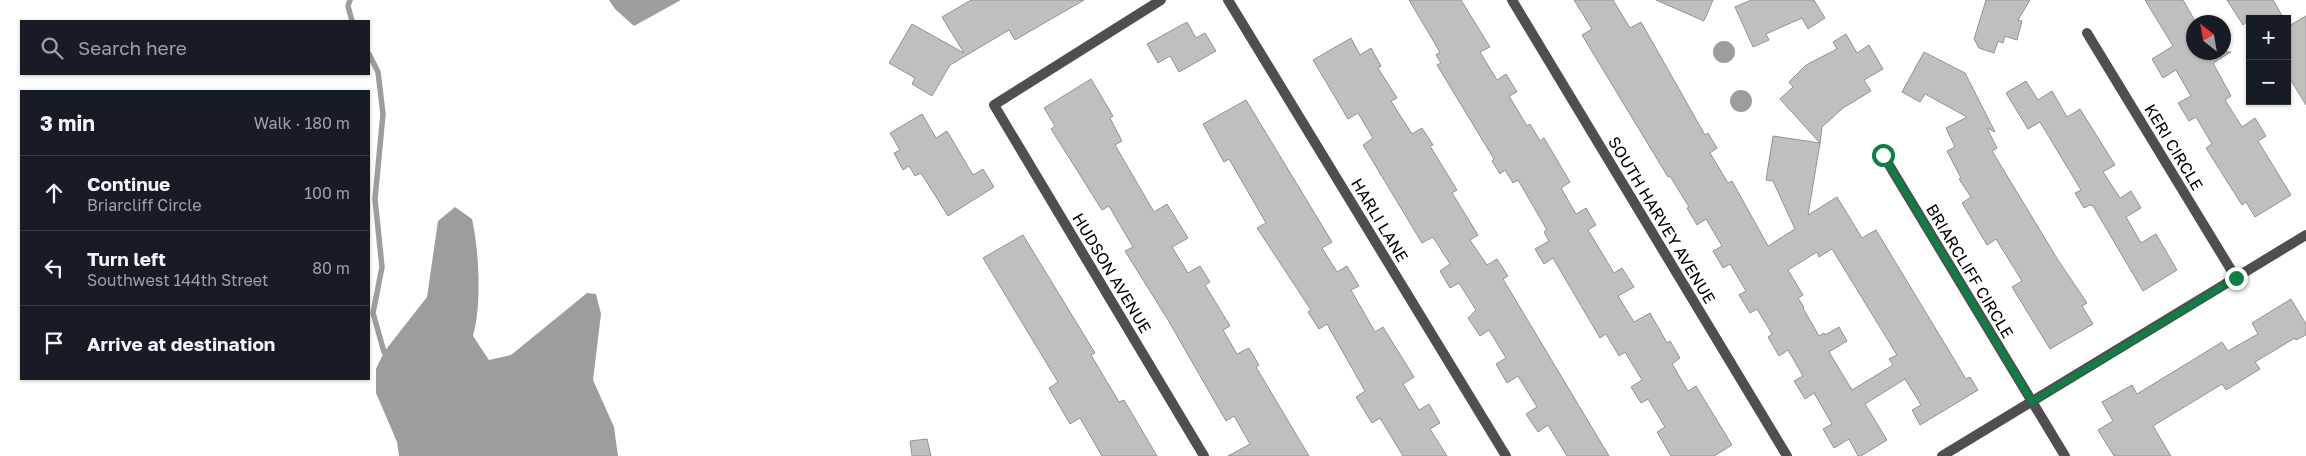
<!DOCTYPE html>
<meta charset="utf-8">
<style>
body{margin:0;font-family:"Golos Text",sans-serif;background:#20242c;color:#f1f3f6}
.controls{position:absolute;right:15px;top:15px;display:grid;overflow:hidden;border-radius:0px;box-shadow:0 1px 4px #0004}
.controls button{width:45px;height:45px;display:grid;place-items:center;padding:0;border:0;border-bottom:1px solid #363941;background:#171b24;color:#f1f3f6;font:25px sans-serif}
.compass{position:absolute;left:2186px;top:15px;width:45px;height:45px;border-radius:50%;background:#171b24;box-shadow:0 1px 4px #0004;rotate:329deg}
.stop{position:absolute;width:15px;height:15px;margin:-11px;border:4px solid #0b8043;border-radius:50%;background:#fff}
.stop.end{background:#0b8043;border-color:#fff;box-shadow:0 1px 5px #0008}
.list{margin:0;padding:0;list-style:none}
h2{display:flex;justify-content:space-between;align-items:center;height:65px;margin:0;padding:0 20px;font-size:21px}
h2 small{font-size:16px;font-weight:400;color:#9ea1a6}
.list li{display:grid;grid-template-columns:32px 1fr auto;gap:15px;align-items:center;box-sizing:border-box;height:75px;padding:0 20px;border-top:1px solid #363941}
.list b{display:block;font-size:19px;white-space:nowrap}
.list p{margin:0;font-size:16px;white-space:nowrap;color:#9ea1a6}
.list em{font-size:16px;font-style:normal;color:#9ea1a6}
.icon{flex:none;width:28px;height:28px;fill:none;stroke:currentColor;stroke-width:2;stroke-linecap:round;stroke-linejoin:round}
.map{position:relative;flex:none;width:2306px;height:456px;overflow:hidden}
.search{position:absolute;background:#171b24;box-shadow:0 1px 4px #0004;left:20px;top:20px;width:350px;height:55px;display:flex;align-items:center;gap:12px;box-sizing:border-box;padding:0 18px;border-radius:0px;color:#9ea1a6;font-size:19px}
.panel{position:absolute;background:#171b24;box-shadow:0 1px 4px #0004;left:20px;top:90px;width:350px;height:290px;border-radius:0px}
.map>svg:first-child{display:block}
.water{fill:#9d9d9d}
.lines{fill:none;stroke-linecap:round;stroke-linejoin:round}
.stream{stroke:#9d9d9d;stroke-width:5.5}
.building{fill:#bfbfbf;stroke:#939393;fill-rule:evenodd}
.minor{stroke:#4f4f4f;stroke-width:10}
.route{stroke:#0b8043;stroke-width:6}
.labels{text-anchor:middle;stroke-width:4.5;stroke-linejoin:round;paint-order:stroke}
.street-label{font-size:16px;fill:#000;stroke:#fff}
</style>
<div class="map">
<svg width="2306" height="456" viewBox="0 0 2306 456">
<rect width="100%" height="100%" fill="#fff"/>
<path class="water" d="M609,0H681L634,26L615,9Z
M1713 52a11 11 0 1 1 22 0a11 11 0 1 1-22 0Z
M1730 101a11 11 0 1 1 22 0a11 11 0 1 1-22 0Z
M455,207L472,219C479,250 482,305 473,336L489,360L511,355L587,293L596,294L601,314L593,380L614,427L618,456H399L397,442L376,393V369L384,352L427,297L438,221Z"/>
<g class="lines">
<path class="stream" d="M350,0L348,6L352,21
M369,54L378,72L383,114L375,199L382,267L373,313L384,352L389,356"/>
</g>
<path class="building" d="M971,0H1084L1015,40L1009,30L950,65L932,96L912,84L915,78L889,63L912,24L964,53L942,17Z
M1409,0H1461L1490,47L1480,52L1497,80L1506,74L1517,92L1509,96L1527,126L1530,124L1540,141L1544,138L1570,182L1561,188L1576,214L1586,208L1596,225L1588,230L1614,273L1622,268L1634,287L1618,296L1634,322L1650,313L1667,343L1670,341L1680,358L1672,364L1688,391L1696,386L1732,445L1714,456H1671L1657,432L1665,427L1648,399L1641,403L1631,387L1642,380L1625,352L1619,356L1606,334L1600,338L1553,258L1544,264L1535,249L1549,241L1544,232L1547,230L1518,180L1513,183L1505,170L1500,174L1492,161L1494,159L1437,65L1441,63L1436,55L1440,52Z
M1574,0H1613L1630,28L1641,22L1705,135L1708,133L1717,148L1710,153L1728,183L1732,181L1768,246L1795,229L1773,181L1766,180L1773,136L1820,143L1808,215L1837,197L1862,238L1876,230L1966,379L1970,377L1978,390L1920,425L1912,410L1921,405L1905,379L1865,404L1887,440L1861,456H1858L1849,439L1834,448L1823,429L1832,424L1814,393L1805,399L1794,381L1803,376L1788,350L1779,356L1768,337L1772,334L1757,309L1750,313L1739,295L1746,291L1730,264L1723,268L1713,251L1722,246L1706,219L1697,225L1687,208L1689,207L1670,176L1668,177L1582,35L1592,29ZM1832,249L1897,355L1889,359L1893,365L1852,390L1829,352L1847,341L1839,327L1825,335L1824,333L1819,336L1803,308L1804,307L1798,298L1803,295L1788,270L1817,252L1819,257Z
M1656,0H1713L1704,21Z
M1751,0H1814L1825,18L1808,29L1802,18L1766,34L1769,40L1753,47L1735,7Z
M1986,0H2030L2018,20L2022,21L2017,40L2005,36L2003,43L1998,41L1994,53L1979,48L1974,39Z
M2145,0H2183L2194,19V52H2231L2213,63L2231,96L2225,100L2242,127L2255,118L2266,136L2258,141L2291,195L2255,217L2246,202L2242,205L2206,148L2212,144L2196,117L2189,121L2178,103L2191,96L2176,70L2163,78L2152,59L2173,46Z
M2227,0H2273L2284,19H2250L2243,25Z
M2306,16V105L2287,74V27Z
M1187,22L1196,38L1205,33L1216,51L1179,72L1170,56L1158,63L1147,44Z
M1846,34L1857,53L1869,45L1883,69L1864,80L1871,91L1843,108L1822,127L1820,143L1780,99L1793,87L1789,82L1806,65L1837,49L1833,42Z
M1351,38L1360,55L1371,48L1381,66L1378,68L1397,98L1391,101L1412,134L1422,128L1433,145L1430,146L1457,190L1452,193L1478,235L1470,240L1487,265L1497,259L1508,276L1503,279L1609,456H1567L1548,425L1538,432L1526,414L1537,407L1518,376L1507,383L1496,364L1506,358L1489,330L1480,336L1468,318L1476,310L1459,283L1450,288L1440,271L1450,264L1433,237L1422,243L1363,145L1373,138L1358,113L1348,119L1313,60Z
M1924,52L1965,73L1995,132L1987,128L1997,148L1992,151L2058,260L2087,303L2082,306L2093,324L2050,349L2012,287L2022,281L1996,239L1987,245L1962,203L1971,197L1959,179L1961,178L1947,151L1955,147L1946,128L1967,117L1925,94L1920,102L1902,92Z
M1091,79L1113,116L1110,118L1122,141L1115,145L1154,212L1167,204L1188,238L1172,247L1188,273L1200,266L1210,282L1205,285L1230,326L1223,330L1237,354L1249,348L1259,365L1256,367L1309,456H1228L1250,444L1234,416L1226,421L1168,320L1125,251L1133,247L1109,206L1102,210L1051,129L1055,126L1044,108Z
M2026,81L2038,100L2052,91L2067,117L2080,109L2115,165L2103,172L2120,198L2131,191L2141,208L2126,217L2141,243L2156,234L2177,270L2143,291L2093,206L2090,205L2084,208L2075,193L2081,190L2040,122L2028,129L2006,93Z
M1246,100L1332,242L1322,248L1337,272L1347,266L1359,286L1351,290L1375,332L1383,327L1414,377L1403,384L1419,410L1429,404L1440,423L1430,429L1447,456H1403L1380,418L1372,423L1356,397L1365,391L1327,324L1319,329L1308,312L1311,310L1257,228L1266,223L1229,159L1224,162L1203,124Z
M922,114L936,138L947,131L973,175L983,169L994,187L948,216L921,173L915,176L909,166L903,170L894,153L900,150L890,133Z
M1023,235L1095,353L1091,355L1119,402L1124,400L1157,456H1102L1080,418L1070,424L1049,388L1058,382L983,258Z
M2291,299L2306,324V335L2296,340L2295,338L2255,362L2260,369L2226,390L2222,384L2153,426L2171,456H2114L2098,430L2113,421L2102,402L2132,385L2137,394L2222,342L2228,351L2258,334L2252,323Z
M927,439L931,456H912L910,441Z"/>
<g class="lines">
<path class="minor" d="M1161,0L994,105L1204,456
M1228,0L1506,456
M1512,0L1787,456
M2087,33L2236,278
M1883,155L2065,456
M1942,456L2306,235"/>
</g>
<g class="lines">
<path class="route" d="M1883,155L2032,402L2236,278"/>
</g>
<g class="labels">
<g class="street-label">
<text transform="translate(2174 147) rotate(59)" y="6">KERI CIRCLE</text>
<text transform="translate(1380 220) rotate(59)" y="6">HARLI LANE</text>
<text transform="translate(1662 220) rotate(59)" y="6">SOUTH HARVEY AVENUE</text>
<text transform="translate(1970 271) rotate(59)" y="6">BRIARCLIFF CIRCLE</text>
<text transform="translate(1112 273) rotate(59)" y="6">HUDSON AVENUE</text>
</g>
</g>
</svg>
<div class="controls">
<button>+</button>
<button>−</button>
</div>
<svg class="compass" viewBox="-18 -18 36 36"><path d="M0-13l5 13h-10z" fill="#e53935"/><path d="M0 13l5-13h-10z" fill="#9ea1a6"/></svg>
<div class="stop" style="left:1883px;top:155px"></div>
<div class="stop end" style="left:2236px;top:278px"></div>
<div class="search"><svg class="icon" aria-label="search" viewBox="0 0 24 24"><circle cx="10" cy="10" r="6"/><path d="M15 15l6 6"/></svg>Search here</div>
<section class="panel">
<h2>3 min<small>Walk · 180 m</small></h2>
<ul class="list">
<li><svg class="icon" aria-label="ahead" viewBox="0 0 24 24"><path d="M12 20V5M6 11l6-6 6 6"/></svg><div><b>Continue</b><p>Briarcliff Circle</p></div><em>100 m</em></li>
<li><svg class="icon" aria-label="left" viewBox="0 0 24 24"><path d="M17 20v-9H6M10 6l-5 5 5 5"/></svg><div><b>Turn left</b><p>Southwest 144th Street</p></div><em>80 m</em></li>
<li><svg class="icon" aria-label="arrive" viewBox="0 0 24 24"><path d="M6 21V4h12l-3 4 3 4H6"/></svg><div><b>Arrive at destination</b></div></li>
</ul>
</section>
</div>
